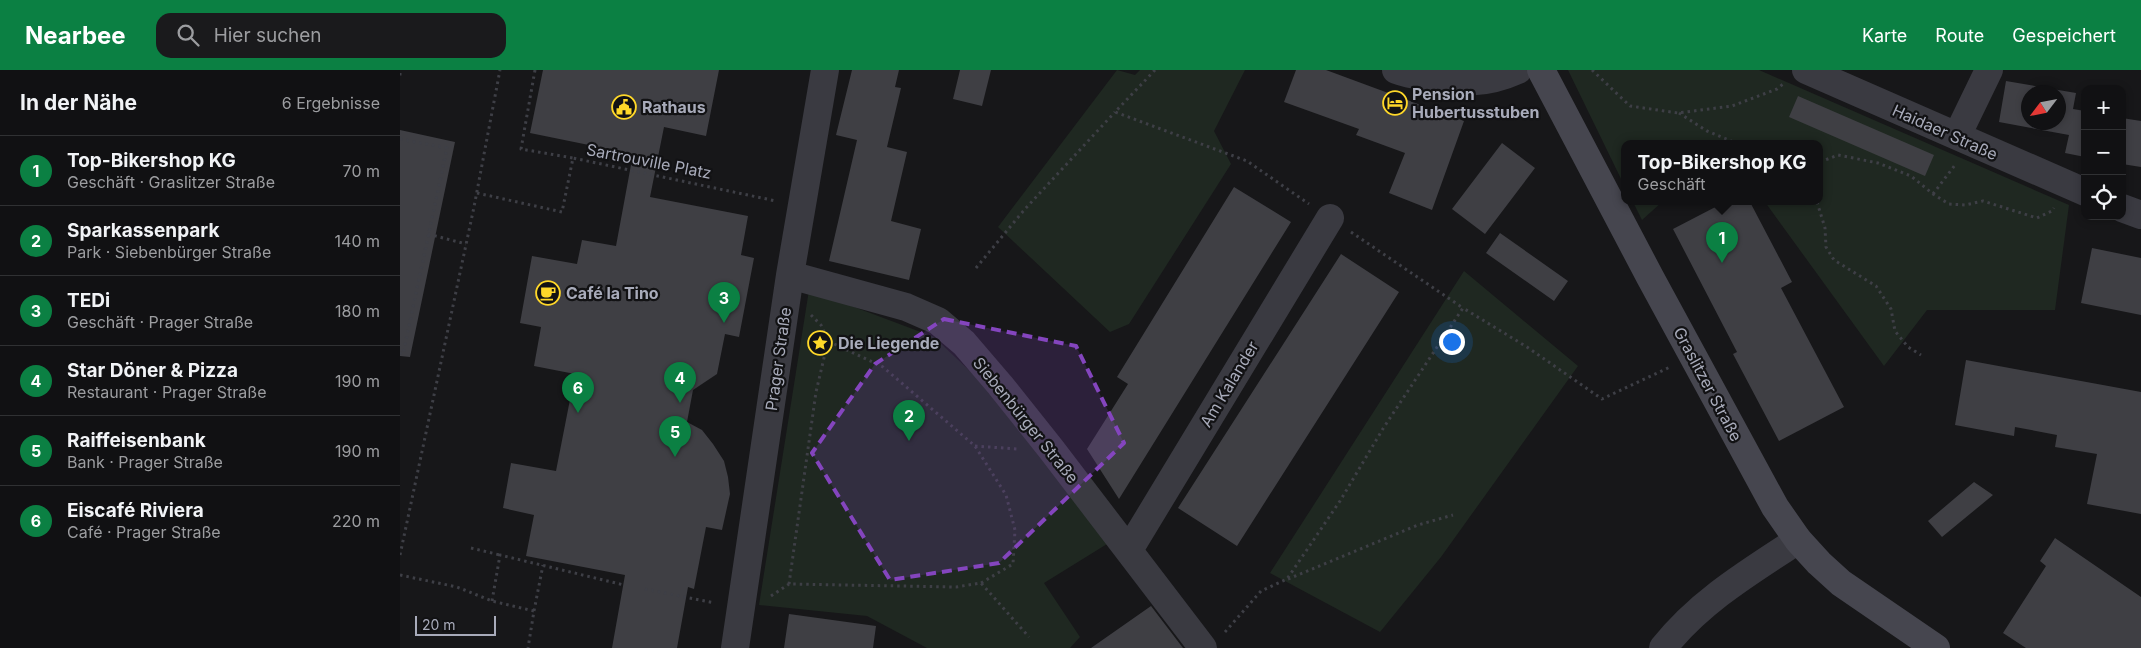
<!DOCTYPE html>
<html lang="de">
<meta charset="utf-8">
<style>
body{margin:0;font-family:Inter,sans-serif;background:#1a1a1c;color:#f1f3f6}
.controls{position:absolute;right:15px;top:15px;display:grid;overflow:hidden;border-radius:10px;box-shadow:0 2px 8px #0003}
.controls button{width:45px;height:45px;display:grid;place-items:center;padding:0;border:0;border-bottom:1px solid #303133;background:#111113;color:#f1f3f6;font:25px sans-serif}
.compass{position:absolute;left:1621px;top:15px;width:45px;height:45px;border-radius:50%;background:#111113;box-shadow:0 2px 8px #0003;rotate:238deg}
.scale{position:absolute;left:15px;bottom:12px;width:81px;box-sizing:border-box;padding-left:5px;border:2px solid #a8abba;border-top:0;font-size:14px;line-height:18px;white-space:nowrap;color:#a8abba;-webkit-text-stroke:4px #121214;paint-order:stroke}
.you{position:absolute;left:1051px;top:271px;width:18px;height:18px;margin:-12px;border:4px solid #fff;border-radius:50%;background:#1a73e8;box-shadow:0 0 0 8px #1a73e833}
.badge{display:grid;place-items:center;width:32px;height:32px;border-radius:50%;background:#0b8043;color:#fff;font-size:16px;font-weight:700}
.pin{position:absolute;translate:-50% -41px;filter:drop-shadow(0 1px 2px #0008)}
.pin::after{content:'';position:absolute;top:26px;width:18px;height:15px;background:inherit;clip-path:polygon(0 0,100% 0,50% 100%)}
.popup{position:absolute;left:1221px;top:70px;width:202px;height:65px;box-sizing:border-box;display:grid;place-content:center;border-radius:10px;background:#111113;filter:drop-shadow(0 1px 4px #0005);font-size:16px;white-space:nowrap;color:#9c9da0}
.popup b{font-size:19px;color:#f1f3f6}
.popup::after{content:'';position:absolute;left:50%;top:100%;margin-left:-10px;border:10px solid transparent;border-top-color:#111113}
.list{margin:0;padding:0;list-style:none}
h2{display:flex;justify-content:space-between;align-items:center;height:65px;margin:0;padding:0 20px;font-size:21px}
h2 small{font-size:16px;font-weight:400;color:#9c9da0}
.list li{display:grid;grid-template-columns:32px 1fr auto;gap:15px;align-items:center;box-sizing:border-box;height:70px;padding:0 20px;border-top:1px solid #303133}
.list b{display:block;font-size:19px;white-space:nowrap}
.list p{margin:0;font-size:16px;white-space:nowrap;color:#9c9da0}
.list em{font-size:16px;font-style:normal;color:#9c9da0}
.icon{flex:none;width:28px;height:28px;fill:none;stroke:currentColor;stroke-width:2;stroke-linecap:round;stroke-linejoin:round}
.map{position:relative;flex:none;width:1741px;height:578px;overflow:hidden}
header{display:flex;align-items:center;gap:30px;box-sizing:border-box;height:70px;padding:0 25px;background:#0b8043;color:#fff}
header strong{font-size:24px}
nav{display:flex;gap:28px;margin-inline-start:auto;font-size:18px}
.search{width:350px;height:45px;background:#1a1a1c;display:flex;align-items:center;gap:12px;box-sizing:border-box;padding:0 18px;border-radius:15px;color:#9c9da0;font-size:19px}
main{display:flex}
aside{flex:1;background:#111113}
.map>svg:first-child{display:block}
.green{fill:#1f2821}
.building{fill:#3f3f44;fill-rule:evenodd}
.lines{fill:none;stroke-linecap:round;stroke-linejoin:round}
.path{stroke:#3e3f46;stroke-width:3;stroke-dasharray:2.5 4;stroke-linecap:butt}
.street{stroke:#3a3a41;stroke-width:28}
.secondary{stroke:#46464f;stroke-width:28}
.marked{fill:#8445be;fill-opacity:0.2;stroke:#8445be;stroke-width:4;stroke-dasharray:10 6;stroke-linejoin:round}
.labels{text-anchor:middle;stroke-width:4.5;stroke-linejoin:round;paint-order:stroke}
.poi-label{font-size:16px;font-weight:bold;fill:#a8abba;stroke:#121214;text-anchor:start}
.street-label{font-size:16px;fill:#a8abba;stroke:#121214}
</style>
<header>
<strong>Nearbee</strong>
<div class="search"><svg class="icon" aria-label="search" viewBox="0 0 24 24"><circle cx="10" cy="10" r="6"/><path d="M15 15l6 6"/></svg>Hier suchen</div>
<nav><a>Karte</a><a>Route</a><a>Gespeichert</a></nav>
</header>
<main>
<aside>
<h2>In der Nähe<small>6 Ergebnisse</small></h2>
<ul class="list">
<li><span class="badge">1</span><div><b>Top-Bikershop KG</b><p>Geschäft · Graslitzer Straße</p></div><em>70 m</em></li>
<li><span class="badge">2</span><div><b>Sparkassenpark</b><p>Park · Siebenbürger Straße</p></div><em>140 m</em></li>
<li><span class="badge">3</span><div><b>TEDi</b><p>Geschäft · Prager Straße</p></div><em>180 m</em></li>
<li><span class="badge">4</span><div><b>Star Döner &amp; Pizza</b><p>Restaurant · Prager Straße</p></div><em>190 m</em></li>
<li><span class="badge">5</span><div><b>Raiffeisenbank</b><p>Bank · Prager Straße</p></div><em>190 m</em></li>
<li><span class="badge">6</span><div><b>Eiscafé Riviera</b><p>Café · Prager Straße</p></div><em>220 m</em></li>
</ul>
</aside>
<div class="map">
<svg width="1741" height="578" viewBox="0 0 1741 578">
<rect width="100%" height="100%" fill="#171719"/>
<path class="green" d="M717,0L735,5L740,0H845L814,61L831,94L729,254L710,262L598,157Z
M1168,0H1359L1669,135L1655,240H1527L1484,296L1365,132H1420V74H1224V115Z
M1233,132H1262L1242,150Z
M1064,201L1178,296L1041,487L980,562L870,503Z
M409,220L534,267L595,325L707,474L644,513L680,567L670,578H527L467,546L359,535Z"/>
<path class="building" d="M143,0H319L306,66L264,57L250,127L348,146L341,185L354,188L339,267L325,264L317,304L293,320L287,352L302,360L313,374L324,391L328,407L330,424L322,460L306,457L294,519L288,517L277,578H212L225,505L126,486L134,445L103,438L111,393L156,401L175,304L134,296L141,257L120,253L132,186L177,194L182,170L216,176L233,84L130,63Z
M452,0H499L495,17L501,18L487,77L507,82L491,151L521,159L509,210L429,191L457,70L436,65Z
M560,0H591L582,36L553,29Z
M896,0H926L1064,51L1032,140L989,123L1005,83L956,65L959,59L884,32Z
M1606,11L1676,23L1673,39L1685,41V87L1665,83L1669,65L1599,52ZM1628,22H1658V52H1628Z
M1398,26L1534,85L1525,106L1389,47Z
M1722,48L1741,51V97L1722,94Z
M0,60L55,72L10,287L0,286Z
M1102,73L1135,98L1085,164L1052,139Z
M834,117L891,152L719,429L687,379L728,314L717,307Z
M1325,132H1350L1392,212L1381,218L1444,337L1379,371L1333,284L1337,282L1273,159Z
M1100,163L1168,211L1154,231L1086,183Z
M1692,178L1741,188V245L1681,233Z
M941,184L999,222L837,476L778,438Z
M1566,290L1741,322V444L1687,434L1697,384L1655,377L1657,365L1615,357L1614,366L1555,355Z
M1574,412L1593,425L1542,467L1528,451Z
M1655,468L1741,527V578H1626L1603,563L1646,496L1640,491Z
M751,536L783,578H691Z
M389,544L476,556L473,578H384Z"/>
<g class="lines">
<path class="path" d="M135,0L121,79L173,88
M755,0L715,42L847,91L909,134
M1192,0L1230,36L1278,43L1332,36L1377,19L1383,14
M0,3V6
M1279,43L1307,61L1338,74
M0,69L47,78L3,284L0,283
M1420,92L1438,85L1478,93L1511,106L1533,124L1549,134L1565,135L1583,131L1637,148L1652,141L1654,138
M77,123L162,142L173,88L376,131
M1533,124L1555,95
M1417,132L1425,158L1426,177L1434,190L1476,216L1491,239L1495,261L1508,277L1521,285
M951,162L1063,238
M28,164L66,174
M576,198L625,139L715,42
M411,245L421,255L428,271
M575,376L617,379
M71,478L100,485
M0,485L74,137L100,0
M0,505L57,517L92,531L134,541L128,578
M888,509L1018,455L1053,445
M581,513L613,494L615,460L606,425L575,376L483,297L428,271L416,322L389,514L556,517L581,513L629,567
M245,519L315,533
M371,526L389,514
M92,531L100,485L224,515
M134,541L143,495
M825,562L861,521L887,509L940,431L984,357L1063,238L1127,277L1202,329L1270,297"/>
<path class="street" d="M996,0C1004,3 1014,5 1023,6C1058,14 1085,15 1118,0
M1406,0L1685,122
M1557,66L1589,0
M1722,138L1741,145
M390,205L506,237L538,251L564,273L600,315L651,379L803,578
M729,480L930,148
M335,578L390,205L425,0
M1263,578C1299,532 1349,502 1398,470"/>
<path class="secondary" d="M1141,0L1250,207L1375,437L1398,470L1419,493L1441,513L1536,578"/>
</g>
<path class="marked" d="M544,249L676,276L724,373L599,493L490,510L412,383L475,294Z"/>
<defs>
<g id="hotel-ring" transform="scale(1.25)"><circle r="9.5" fill="#121214" stroke="#ffd829" stroke-width="1.5"/><path d="M-6-4.5h1.5V1H6V5H4.5V3h-9V5H-6ZM-4 0a1.8 1.8 0 1 1 3.6 0ZM.5 0V-2.5h3Q6-2.5 6 0Z" fill="#ffd829"/></g>
<g id="civic-ring" transform="scale(1.25)"><circle r="9.5" fill="#121214" stroke="#ffd829" stroke-width="1.5"/><path d="M-.6-6.5H3V-4.5H.6V-3L4-1V1h2V6H-6V1h2V-1L-.6-3ZM-1.2 2.5V6h2.4V2.5Z" fill="#ffd829"/></g>
<g id="cafe-ring" transform="scale(1.25)"><circle r="9.5" fill="#121214" stroke="#ffd829" stroke-width="1.5"/><path d="M-5.5-4.5H6V0H3Q3 3.5 0 3.5H-2.5Q-5.5 3.5-5.5 0ZM3-3.2v2h1.7v-2ZM-6 4.5H4V6H-6Z" fill="#ffd829"/></g>
<g id="sight-ring" transform="scale(1.25)"><circle r="9.5" fill="#121214" stroke="#ffd829" stroke-width="1.5"/><path d="M0-6L1.8-2.2L6-1.7L2.9 1.2L3.7 5.4L0 3.3L-3.7 5.4L-2.9 1.2L-6-1.7L-1.8-2.2Z" fill="#ffd829"/></g>
</defs>
<g fill-rule="evenodd">
<use href="#hotel-ring" x="995" y="33"/>
<use href="#civic-ring" x="224" y="37"/>
<use href="#cafe-ring" x="148" y="223"/>
<use href="#sight-ring" x="420" y="273"/>
</g>
<g class="labels">
<g class="poi-label">
<text x="1012" y="30">Pension<tspan x="1012" dy="18">Hubertusstuben</tspan></text>
<text x="242" y="43">Rathaus</text>
<text x="166" y="229">Café la Tino</text>
<text x="438" y="279">Die Liegende</text>
</g>
<g class="street-label">
<text transform="translate(1545 62) rotate(24)" y="6">Haidaer Straße</text>
<text transform="translate(249 91) rotate(11)" y="6">Sartrouville Platz</text>
<text transform="translate(378 289) rotate(-82)" y="6">Prager Straße</text>
<text transform="translate(829 314) rotate(-59)" y="6">Am Kalander</text>
<text transform="translate(1308 314) rotate(62)" y="6">Graslitzer Straße</text>
<text transform="translate(626 350) rotate(51)" y="6">Siebenbürger Straße</text>
</g>
</g>
</svg>
<div class="controls">
<button>+</button>
<button>−</button>
<button><svg class="icon" aria-label="locate" viewBox="0 0 24 24"><circle cx="12" cy="12" r="6"/><path d="M12 2v4M12 18v4M2 12h4M18 12h4"/></svg></button>
</div>
<svg class="compass" viewBox="-18 -18 36 36"><path d="M0-13l5 13h-10z" fill="#e53935"/><path d="M0 13l5-13h-10z" fill="#9c9da0"/></svg>
<div class="scale">20 m</div>
<div class="you"></div>
<div class="pin badge" style="left:1322px;top:193px">1</div>
<div class="popup"><b>Top-Bikershop KG</b>Geschäft</div>
<div class="pin badge" style="left:509px;top:371px">2</div>
<div class="pin badge" style="left:324px;top:253px">3</div>
<div class="pin badge" style="left:280px;top:333px">4</div>
<div class="pin badge" style="left:275px;top:387px">5</div>
<div class="pin badge" style="left:178px;top:343px">6</div>
</div>
</main>
